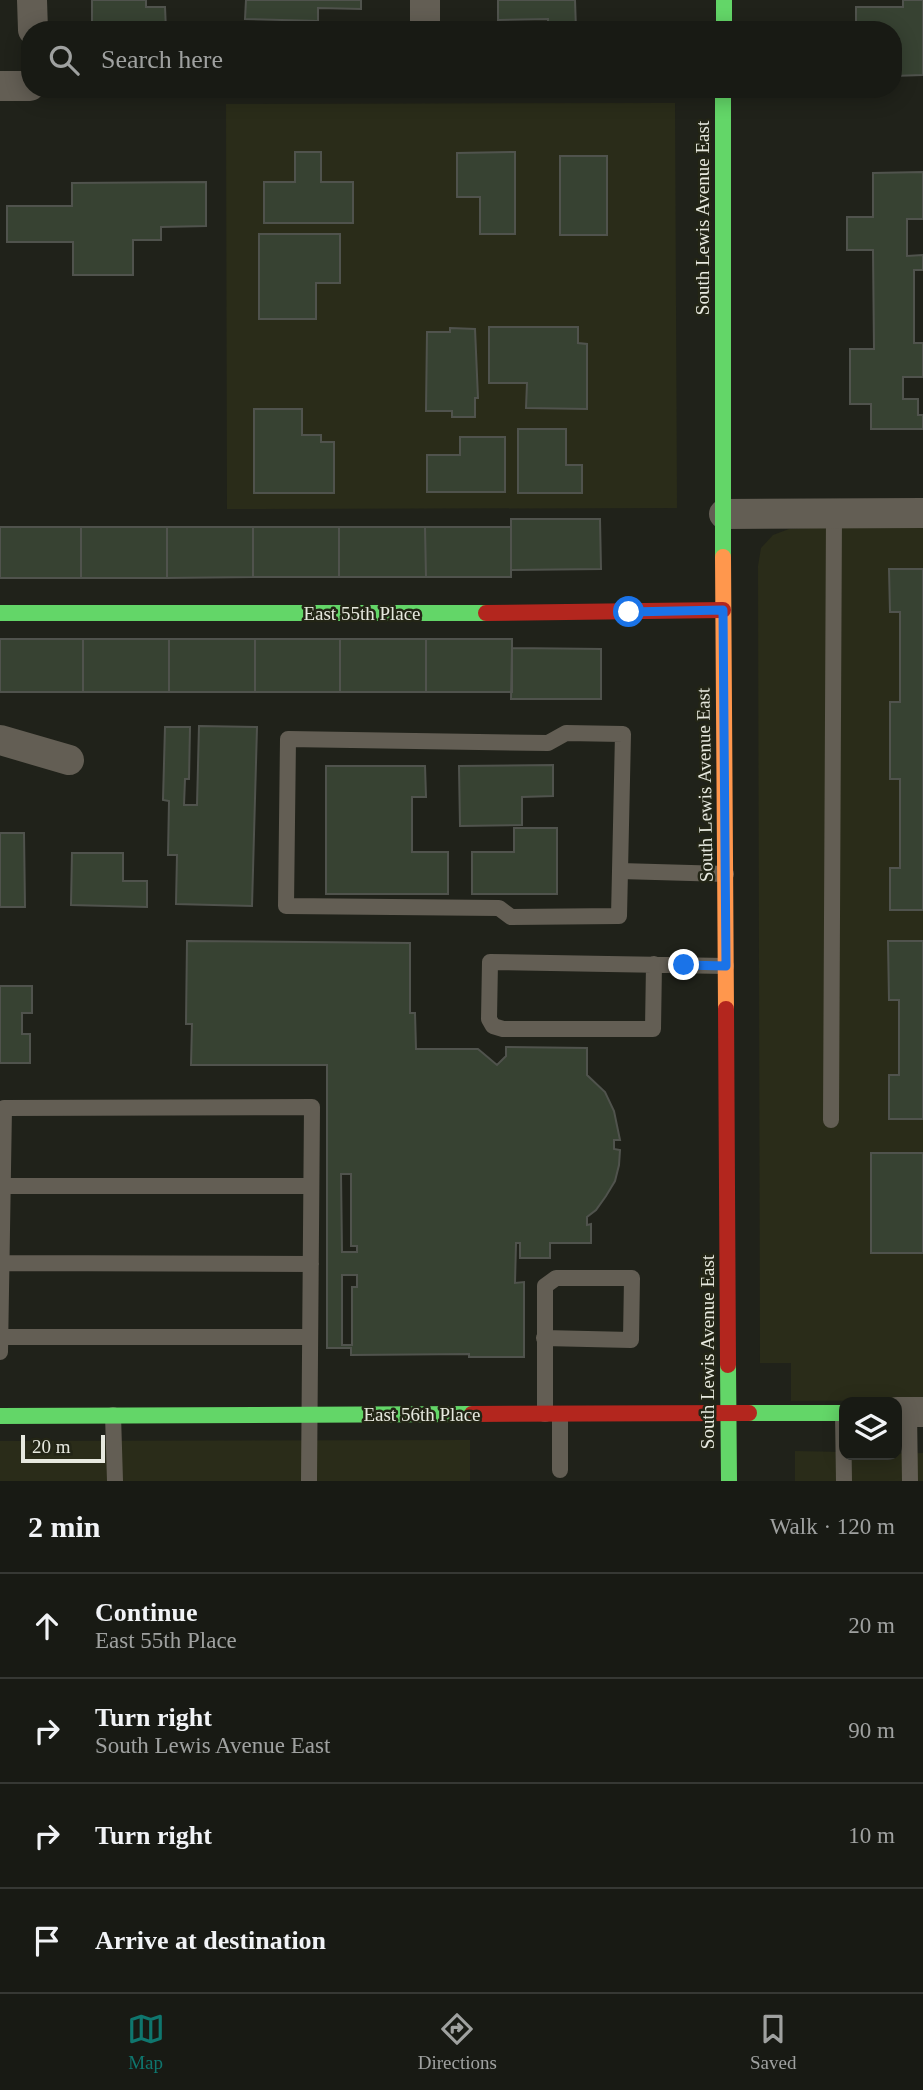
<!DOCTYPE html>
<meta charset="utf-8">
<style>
body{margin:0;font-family:Georgia,serif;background:#252722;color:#f1f3f6}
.controls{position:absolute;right:21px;bottom:21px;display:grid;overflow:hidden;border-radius:14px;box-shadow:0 4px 18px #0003}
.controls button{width:63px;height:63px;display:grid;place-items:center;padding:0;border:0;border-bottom:2px solid #363834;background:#181a14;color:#f1f3f6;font:35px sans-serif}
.scale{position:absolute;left:21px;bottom:18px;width:84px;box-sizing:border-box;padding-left:7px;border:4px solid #e7e9df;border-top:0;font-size:19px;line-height:24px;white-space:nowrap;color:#e7e9df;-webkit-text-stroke:5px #232516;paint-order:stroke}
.stop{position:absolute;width:21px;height:21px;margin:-16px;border:5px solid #1a73e8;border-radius:50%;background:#fff}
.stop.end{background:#1a73e8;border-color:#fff;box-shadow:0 2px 7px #0008}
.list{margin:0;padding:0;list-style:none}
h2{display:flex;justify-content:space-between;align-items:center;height:91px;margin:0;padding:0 28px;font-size:30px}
h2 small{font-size:23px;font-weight:400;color:#9fa1a0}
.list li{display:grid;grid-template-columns:46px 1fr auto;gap:21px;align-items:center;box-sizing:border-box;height:105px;padding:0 28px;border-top:2px solid #363834}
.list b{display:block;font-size:26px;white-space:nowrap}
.list p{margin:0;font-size:23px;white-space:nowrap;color:#9fa1a0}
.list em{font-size:23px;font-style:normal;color:#9fa1a0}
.icon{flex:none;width:38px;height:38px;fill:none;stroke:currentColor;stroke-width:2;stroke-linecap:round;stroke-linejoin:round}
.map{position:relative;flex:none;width:923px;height:1481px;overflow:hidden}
.search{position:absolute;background:#181a14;box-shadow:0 4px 18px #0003;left:21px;right:21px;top:21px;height:77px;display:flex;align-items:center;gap:18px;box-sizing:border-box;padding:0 24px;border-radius:28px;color:#9fa1a0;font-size:26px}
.sheet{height:511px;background:#181a14}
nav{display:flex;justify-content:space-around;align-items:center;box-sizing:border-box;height:98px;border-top:2px solid #363834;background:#181a14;font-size:19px;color:#9fa1a0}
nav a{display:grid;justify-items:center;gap:4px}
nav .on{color:#0f766e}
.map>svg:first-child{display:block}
.built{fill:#2a2c19}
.building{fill:#374232;stroke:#50534d;stroke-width:2;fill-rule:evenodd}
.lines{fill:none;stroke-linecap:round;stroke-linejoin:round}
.lane{stroke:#635e54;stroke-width:16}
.street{stroke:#635e54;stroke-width:30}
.fast{stroke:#63d668;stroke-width:16}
.slow{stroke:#ff974d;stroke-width:16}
.jam{stroke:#b3261e;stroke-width:16}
.route{stroke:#1a73e8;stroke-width:9}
.labels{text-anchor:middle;stroke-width:5;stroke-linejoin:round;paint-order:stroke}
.street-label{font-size:19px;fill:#e7e9df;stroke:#232516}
</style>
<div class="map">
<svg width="923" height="1481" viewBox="0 0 923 1481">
<rect width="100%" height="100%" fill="#20221a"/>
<path class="built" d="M675,103L677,508L227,509L226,104Z
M808,528H923V1400L791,1401V1363H760L758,566L761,548L773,535L789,529Z
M470,1440V1481H0V1441Z
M795,1451L844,1452V1455L923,1453V1481H795Z"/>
<path class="building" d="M92,0H146V7H165L166,30H92Z
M246,0H361V9L318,8V21L245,19Z
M498,0H575L576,30H548V19L498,20Z
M903,0H923V75L893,76V30H856V7H903Z
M295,152H321V182H353V223H264V182H295Z
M515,152V234H480V197H457V153Z
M560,156H607V235H560Z
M923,172V219H907V256L923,255V270H914V343H923V377H903V399H918V415H923V429H871V404H850V349H874L873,250H847V217H873V173Z
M206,182V226L161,227V240H133V275H73V242H7V206H72V183Z
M259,234H340V283H316V319H259Z
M489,327H578V343L587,344V409L526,408L527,383H489Z
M450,328L475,329L478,398H475V417H452V411H426L427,332H450Z
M254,409H302V435H321V442H334V493H254Z
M518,429H566V465H582V493H518Z
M460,437H505V492H427V455H460Z
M511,519H600L601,569L511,570Z
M0,527H81V578H0Z
M81,527H167V578H81Z
M167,527H253V577L167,578Z
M253,527H339V577H253Z
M339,527H425L426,577H339Z
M425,527H511V577H426Z
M889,569H923V910H890V868H900V779H890V702H900V612H890Z
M0,639H83V692H0Z
M83,639H169V692H83Z
M169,639H255V692H169Z
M255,639H340V692H255Z
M340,639H426V692H340Z
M426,639H512V692H426Z
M512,648L601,649V699H511Z
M199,726L257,727L252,906L176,904L177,855H168L169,801L163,800L165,727H190L189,779H185L184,805H197Z
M553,765V796L522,797V825L460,826L459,766Z
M326,766H425L426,797H412V852H448V894H326Z
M514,828H557V894H472V852H514Z
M0,833H24L25,907H0Z
M72,853H123V881H147V907L71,905Z
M187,941L410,943V1013H415L416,1049H478L497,1065L506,1056V1047L587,1048V1075L605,1092L614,1111L620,1140H614V1149L620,1150L619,1165L615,1181L606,1196L596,1210L587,1217V1225L591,1224V1243H550V1258H520V1243H516L515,1283L524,1282V1357H469V1354L351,1355V1348H327V1065H191L192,1024H186ZM341,1174H351V1246H357V1252H342ZM342,1275H357V1287H352V1345H342Z
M888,941H923V1119H889V1075H899V1000H889Z
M0,986H32V1013H22V1034H30V1063H0Z
M871,1153H923V1253H871Z"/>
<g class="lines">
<path class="lane" d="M620,871L619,916L511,917L499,908L286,906L288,739L548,743L566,733L623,734L620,871L726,874
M654,964L653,1029H503L493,1026L489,1019L490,962C569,963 647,965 726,966
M831,1120L834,514
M3,1186H311
M2,1263L311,1264
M0,1337H310
M544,1338L631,1340L632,1278H556L545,1286V1414
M0,1352L4,1108L312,1107L309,1481
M909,1412L910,1481
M843,1413L844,1481
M560,1414V1470
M113,1415L115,1481"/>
<path class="street" d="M32,0L33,30
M425,30V0
M0,86H30
M724,514L923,513
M0,740L69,760
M897,1412H923"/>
<path class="fast" d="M724,0V30
M723,89V557
M0,613H486
M728,1365L729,1481
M749,1413H844
M0,1416L472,1414"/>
<path class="slow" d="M723,557L726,1009"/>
<path class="jam" d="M486,613L723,610
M726,1009L728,1365
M472,1414L749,1413"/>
</g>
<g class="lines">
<path class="route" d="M629,612L723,610L726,966L684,965"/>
</g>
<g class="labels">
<g class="street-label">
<text transform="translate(702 218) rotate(-90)" y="7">South Lewis Avenue East</text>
<text x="362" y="620">East 55th Place</text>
<text transform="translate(704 785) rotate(-91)" y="7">South Lewis Avenue East</text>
<text transform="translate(707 1352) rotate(-90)" y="7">South Lewis Avenue East</text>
<text x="422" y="1421">East 56th Place</text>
</g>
</g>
</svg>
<div class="controls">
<button><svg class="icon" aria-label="layers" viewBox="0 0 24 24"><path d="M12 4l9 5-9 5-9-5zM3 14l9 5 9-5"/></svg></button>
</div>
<div class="scale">20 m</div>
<div class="stop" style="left:629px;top:612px"></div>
<div class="stop end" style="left:684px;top:965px"></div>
<div class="search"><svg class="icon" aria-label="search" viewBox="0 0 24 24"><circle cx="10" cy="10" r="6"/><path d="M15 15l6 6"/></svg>Search here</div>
</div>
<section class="sheet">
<h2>2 min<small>Walk · 120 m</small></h2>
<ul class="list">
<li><svg class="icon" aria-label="ahead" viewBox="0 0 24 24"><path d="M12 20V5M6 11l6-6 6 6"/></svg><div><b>Continue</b><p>East 55th Place</p></div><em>20 m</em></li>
<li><svg class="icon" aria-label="right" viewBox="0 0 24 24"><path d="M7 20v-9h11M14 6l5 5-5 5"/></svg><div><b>Turn right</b><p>South Lewis Avenue East</p></div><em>90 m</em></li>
<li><svg class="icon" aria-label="right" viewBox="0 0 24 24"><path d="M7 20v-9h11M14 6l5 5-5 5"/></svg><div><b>Turn right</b></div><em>10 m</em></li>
<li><svg class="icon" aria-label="arrive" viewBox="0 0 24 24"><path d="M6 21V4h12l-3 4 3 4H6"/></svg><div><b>Arrive at destination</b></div></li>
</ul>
</section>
<nav>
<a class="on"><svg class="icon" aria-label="map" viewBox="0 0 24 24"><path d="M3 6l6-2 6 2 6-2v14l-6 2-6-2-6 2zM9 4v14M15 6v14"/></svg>Map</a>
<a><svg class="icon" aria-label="directions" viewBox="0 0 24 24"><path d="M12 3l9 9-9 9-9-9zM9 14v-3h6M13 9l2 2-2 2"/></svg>Directions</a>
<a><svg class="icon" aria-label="saved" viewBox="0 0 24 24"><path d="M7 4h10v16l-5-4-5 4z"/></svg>Saved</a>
</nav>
